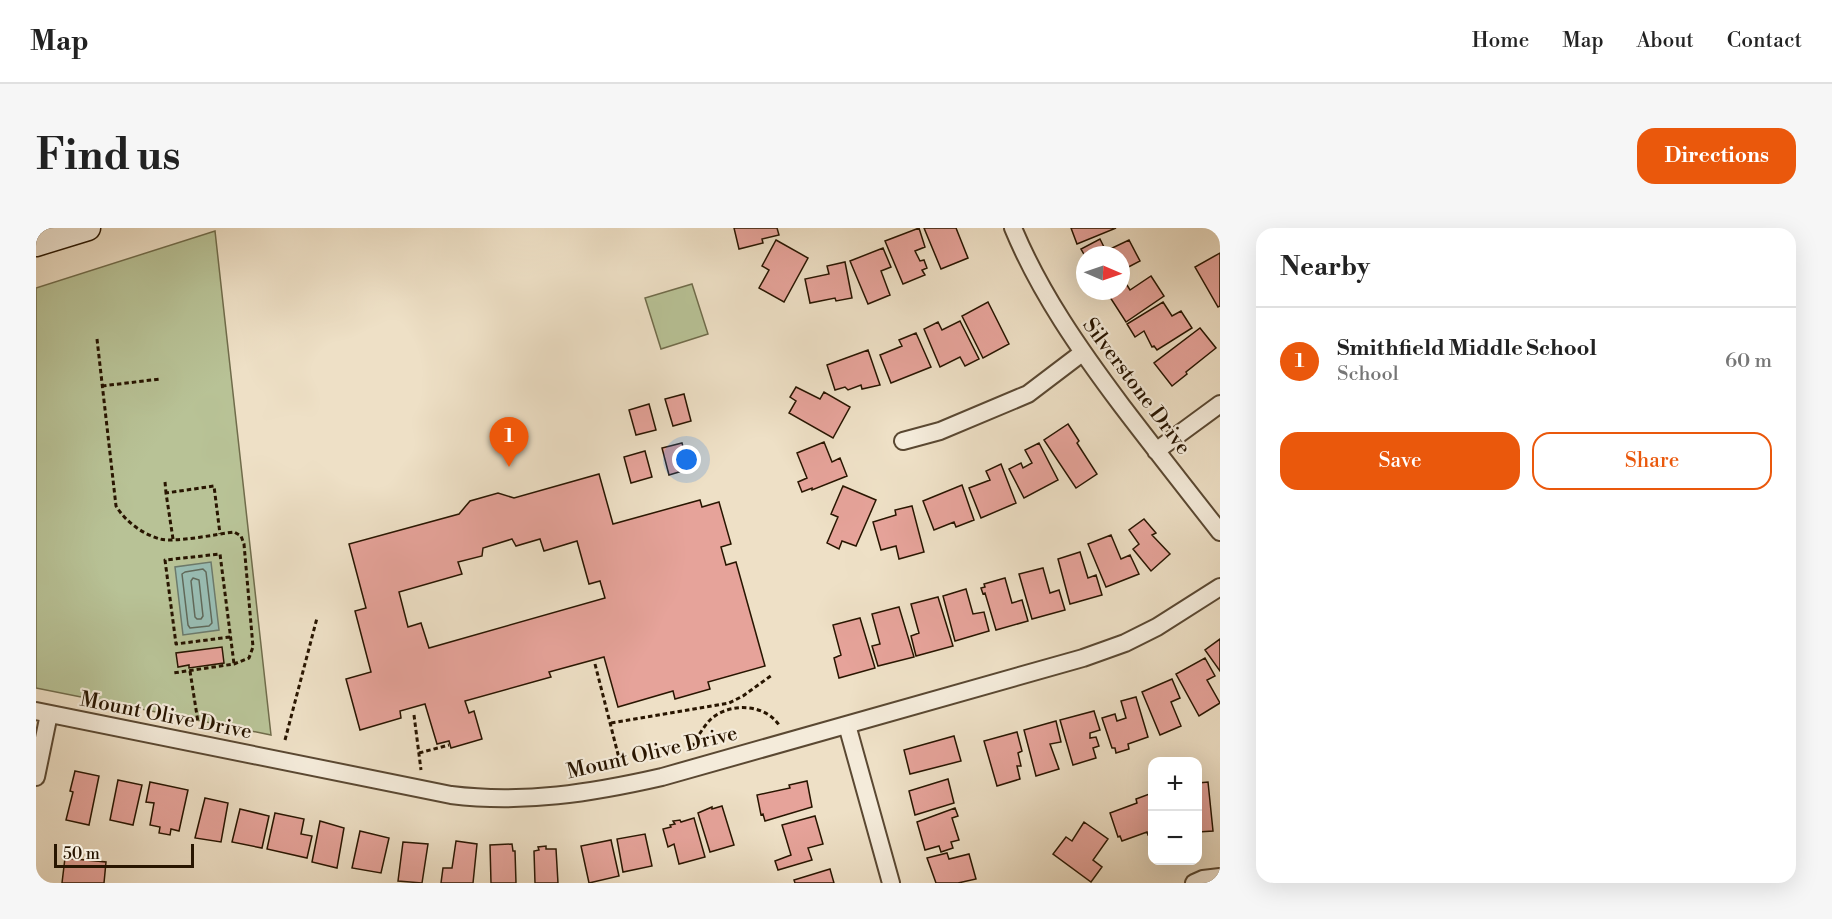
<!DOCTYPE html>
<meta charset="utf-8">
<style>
body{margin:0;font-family:"Libre Bodoni",serif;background:#f6f6f6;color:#222}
.controls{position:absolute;right:18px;bottom:18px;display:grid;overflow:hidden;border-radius:12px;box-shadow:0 6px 24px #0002}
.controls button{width:54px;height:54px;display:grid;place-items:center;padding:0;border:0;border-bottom:2px solid #e0e0e0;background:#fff;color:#222;font:30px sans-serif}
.compass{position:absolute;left:1040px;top:18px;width:54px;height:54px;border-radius:50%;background:#fff;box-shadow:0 6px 24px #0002;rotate:92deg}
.scale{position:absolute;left:18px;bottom:15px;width:140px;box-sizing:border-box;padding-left:6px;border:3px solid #281500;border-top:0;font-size:16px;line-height:21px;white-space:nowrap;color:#281500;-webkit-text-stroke:4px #f4ebda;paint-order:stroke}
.you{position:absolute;left:651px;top:232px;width:21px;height:21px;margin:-15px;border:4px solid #fff;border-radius:50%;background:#1a73e8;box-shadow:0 0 0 9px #1a73e833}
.badge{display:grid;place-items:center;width:39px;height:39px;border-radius:50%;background:#ea580c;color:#fff;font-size:20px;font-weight:700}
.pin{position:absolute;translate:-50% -50px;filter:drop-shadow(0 2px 3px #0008)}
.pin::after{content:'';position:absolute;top:32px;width:21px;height:18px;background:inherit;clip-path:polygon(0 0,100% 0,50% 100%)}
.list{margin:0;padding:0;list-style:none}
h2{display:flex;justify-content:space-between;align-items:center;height:78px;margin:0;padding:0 24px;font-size:26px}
h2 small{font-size:20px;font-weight:400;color:#767676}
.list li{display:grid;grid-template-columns:39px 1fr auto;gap:18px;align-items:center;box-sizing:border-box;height:108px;padding:0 24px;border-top:2px solid #e0e0e0}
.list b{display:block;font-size:22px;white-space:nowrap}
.list p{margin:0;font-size:20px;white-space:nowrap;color:#767676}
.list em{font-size:20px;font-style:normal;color:#767676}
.actions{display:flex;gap:12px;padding:18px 24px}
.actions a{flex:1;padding:14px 0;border:2px solid #ea580c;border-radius:18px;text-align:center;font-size:21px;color:#ea580c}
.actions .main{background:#ea580c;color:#fff}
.map{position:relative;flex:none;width:1184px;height:655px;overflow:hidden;border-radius:18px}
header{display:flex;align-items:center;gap:36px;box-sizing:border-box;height:84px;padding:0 30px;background:#fff;border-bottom:2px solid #e0e0e0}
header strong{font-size:28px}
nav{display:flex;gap:33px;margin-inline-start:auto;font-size:21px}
.intro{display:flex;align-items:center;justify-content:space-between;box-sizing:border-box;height:144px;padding:0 36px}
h1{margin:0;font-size:42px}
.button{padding:15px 27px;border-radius:18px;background:#ea580c;color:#fff;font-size:21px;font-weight:700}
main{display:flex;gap:36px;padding:0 36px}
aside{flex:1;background:#fff;border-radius:18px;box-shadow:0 6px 24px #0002}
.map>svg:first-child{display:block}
.green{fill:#b8c296;stroke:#706c4b;stroke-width:1.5}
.water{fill:#99bdb3;stroke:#6c7a6b;stroke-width:1.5}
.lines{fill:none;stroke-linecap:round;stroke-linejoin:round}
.shore{stroke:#60695a;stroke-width:1.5}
.building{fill:#e6a39a;stroke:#281500;stroke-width:1.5;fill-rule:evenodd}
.minor-casing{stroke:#5a4832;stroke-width:20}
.secondary-casing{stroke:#281500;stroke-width:27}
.path{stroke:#281500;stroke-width:3;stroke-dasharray:4.5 3;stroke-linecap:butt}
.minor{stroke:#f4ebda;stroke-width:16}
.secondary{stroke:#f4ebda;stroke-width:24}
.labels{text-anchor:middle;stroke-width:4.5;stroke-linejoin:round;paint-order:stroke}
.street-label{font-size:21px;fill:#281500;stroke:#f4ebda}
</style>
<header>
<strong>Map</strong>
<nav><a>Home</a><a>Map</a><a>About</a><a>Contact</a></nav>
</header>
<div class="intro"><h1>Find us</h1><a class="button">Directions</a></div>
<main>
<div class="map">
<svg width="1184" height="655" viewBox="0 0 1184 655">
<rect width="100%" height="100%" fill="#eee0c6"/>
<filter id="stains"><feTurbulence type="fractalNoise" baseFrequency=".00333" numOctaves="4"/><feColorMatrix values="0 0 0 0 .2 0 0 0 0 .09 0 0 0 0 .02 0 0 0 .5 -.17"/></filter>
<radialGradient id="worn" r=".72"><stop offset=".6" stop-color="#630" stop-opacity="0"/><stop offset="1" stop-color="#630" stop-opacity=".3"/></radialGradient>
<path class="green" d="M179,3L235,507L0,460V60Z
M656,56L672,106L625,121L609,70Z"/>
<path class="water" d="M175,334L183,402L147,407L139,339Z"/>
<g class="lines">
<path class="shore" d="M167,341L170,344L176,395L173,398L154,400L152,397L146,346L149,344Z
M157,350L163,352L167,388L165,391H161L159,389L155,353Z"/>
</g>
<path class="building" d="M698,0H741L743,7L726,11L727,15L703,21Z
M883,0L889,19L879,23L884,33L888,32L891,40L886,42L889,47L867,56L849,13Z
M888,0H920L932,30L905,41Z
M1035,0H1080L1041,16Z
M1064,11L1070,23L1093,12L1104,33L1085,43V27L1049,28L1045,21Z
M740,12L772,30L748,74L723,60L733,42L726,38Z
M847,20L855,39L845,43L854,67L832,76L814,33Z
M1184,25V78L1182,79L1159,39Z
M809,34L816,70L800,73L799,70L774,75L769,51L793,46L791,38Z
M1115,48L1128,68L1090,94L1070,63H1085L1086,49L1094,62Z
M952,74L973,116L947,130L926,88Z
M1127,74L1136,88L1145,83L1156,100L1121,122L1118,118L1116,119L1108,103L1099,109L1091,96Z
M924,93L943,131L929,138L924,129L904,139L888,101L902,94L906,102Z
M1164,100L1180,120L1150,144L1151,146L1136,158L1118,135Z
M880,105L895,139L855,155L844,127L866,118L863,112Z
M832,122L844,157L826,161L825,157L812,162L809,159L799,162L791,137Z
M760,159L784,171L788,164L814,179L797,210L753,185L760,173L754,169Z
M648,166L655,193L637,198L629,171Z
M613,176L620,202L600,207L593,182Z
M1032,196L1043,213L1041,215L1061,246L1040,260L1008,212Z
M788,214L796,234L804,230L811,248L776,262V260L766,264L762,254L771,250L761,225Z
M646,215L653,241L633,247L626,220Z
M1003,215L1022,252L988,270L973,241L985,235L987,240L996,235L989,222Z
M609,223L616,249L595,255L588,229Z
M965,236L980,275L945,290L933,260L954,252L950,243Z
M563,246L577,296L664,272L666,279L683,274L695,316L685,319L690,337L700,334L729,438L672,454L674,461L639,471L637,463L582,479L568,429L513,444L515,449L429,473L433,485L438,483L446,511L415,520L413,513L401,516L389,476L364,483L365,490L324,502L310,451L335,444L319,383L330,380L313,316L423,286L434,273L462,265L478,270ZM476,311L480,318L504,311L508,323L541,313L553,356L564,353L569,370L393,420L385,395L372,399L363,364L426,346L422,334L446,328L447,320Z
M926,257L938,292L920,299L918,294L898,302L887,273Z
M807,258L840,272L820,318L806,313L803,321L791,315L802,289L795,286Z
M876,278L888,324L863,331L860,318L845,322L837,294L860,287L859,282Z
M1108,291L1120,305L1116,307L1134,326L1115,343L1097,321L1103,316L1093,302Z
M1075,307L1085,331L1094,327L1103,346L1070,359L1052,316Z
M1044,324L1052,350L1060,347L1066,367L1034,376L1022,331Z
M1007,340L1014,365L1023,362L1029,382L996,391L983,346Z
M969,350L976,375L986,372L992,393L960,402L949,365L947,366L945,360L949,359L948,356Z
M930,361L937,386L948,384L953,403L919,413L907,368Z
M902,369L917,418L880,428L875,408L883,405L875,376Z
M863,379L878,429L842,438L836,418L844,416L836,386Z
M824,390L839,440L803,450L798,430L805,427L797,397Z
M1184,411V443L1169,422Z
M186,419L188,435L153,440V437L142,439L140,425Z
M1169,430L1179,448L1171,452L1184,475L1163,488L1140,446Z
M1136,451L1144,470L1135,474L1145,498L1124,507L1106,464Z
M1100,469L1112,509L1092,516L1093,521L1080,525L1079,520H1076L1066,490L1079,486L1081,493L1090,490L1085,473Z
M1058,483L1064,502L1054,505V510L1060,509L1063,518L1057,520L1060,530L1037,537L1024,492Z
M1020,493L1025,514L1014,516L1023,541L1000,548L988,502Z
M981,504L986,523L982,525L985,538H981L984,551L961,558L948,513Z
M918,508L925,533L874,546L868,522Z
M39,543L63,548L53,597L30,592L37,564L34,563Z
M912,551L918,575L879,587L873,563Z
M82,552L106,557L97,597L74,592Z
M771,553L776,579L729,593L727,586L725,587L721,567L754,560L753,557Z
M114,554L152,562L143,603L135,601L134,607L123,605L124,599L114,597L118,575L110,574Z
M1172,554L1177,603L1162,604V555Z
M1116,565V605L1112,607L1111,604L1086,613L1084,608L1082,609L1074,585L1101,575L1100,571Z
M169,570L192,575L185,614L159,610Z
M686,578L698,617L674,624L662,585L676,579V581Z
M919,580L922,588L916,590L923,612L915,614L917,620L905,624L903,618L889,622L881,594Z
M204,581L233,588L226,620L196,614Z
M239,585L268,591L265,606L276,608L271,630L231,621Z
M779,588L787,616L772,620L776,632L742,642L739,633L755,627L746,597Z
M658,590L669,629L643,636L638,616L632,619L627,601L635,599L634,597L639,596L637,593L644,592L645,594Z
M284,593L308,600L301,640L276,634Z
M1048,594L1072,611L1057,632L1066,639L1055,654L1017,626L1030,609L1036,613Z
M324,603L353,610L345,645L316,640Z
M609,606L616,638L587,644L581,611Z
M575,612L583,648L553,655L545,618Z
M420,613L441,616L437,655H405L407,640H416Z
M367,614L392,616L386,655L362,653Z
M476,616L477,623H479L480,655H455L454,617Z
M510,618V621H520L522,655H499L498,623L503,622L502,619Z
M911,625L913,631L933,626L940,651L922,655H900L891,630Z
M29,630L70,634L68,655H26Z
M794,641L798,655H759L758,652Z"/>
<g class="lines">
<g class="minor-casing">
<path id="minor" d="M977,0C1004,65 1044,122 1086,178C1118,220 1151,262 1184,304
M867,213L904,203L992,166L1046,125
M1120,223L1184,176
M0,483L415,567C487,576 556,565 626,549L1047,430L1089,415L1121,399L1184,359
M811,497L855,655
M0,549L13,486
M1158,655L1167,651L1184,649"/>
</g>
<g class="secondary-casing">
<path id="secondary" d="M0,16L52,0"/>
</g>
<path class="path" d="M61,111L80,278C89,293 106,306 124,311C139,315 181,306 198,304L205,308L208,316L217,419L213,430L198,436L137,445
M66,158L124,151
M129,254L130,265
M137,311L130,265L178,258L184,306
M194,409L140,416L129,332L184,326L198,436
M559,436L585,538
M154,443L162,494
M378,487L385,542
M575,495L693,475L707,468L736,447
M249,512L281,390
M656,519C661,510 667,499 675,491C694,474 729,476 743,497
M383,525L413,517"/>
<use href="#minor" class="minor"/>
<use href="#secondary" class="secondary"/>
</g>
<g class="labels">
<g class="street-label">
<text transform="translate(1101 158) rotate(53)" y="7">Silverstone Drive</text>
<text transform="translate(130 487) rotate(11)" y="7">Mount Olive Drive</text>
<text transform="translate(616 524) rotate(-13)" y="7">Mount Olive Drive</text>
</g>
</g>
<rect width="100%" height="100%" filter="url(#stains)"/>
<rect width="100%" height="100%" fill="url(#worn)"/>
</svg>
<div class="controls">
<button>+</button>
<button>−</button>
</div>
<svg class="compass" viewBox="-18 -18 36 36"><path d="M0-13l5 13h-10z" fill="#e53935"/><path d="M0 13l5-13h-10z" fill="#767676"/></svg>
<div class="scale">50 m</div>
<div class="you"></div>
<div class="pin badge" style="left:473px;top:239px">1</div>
</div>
<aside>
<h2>Nearby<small></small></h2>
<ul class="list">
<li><span class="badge">1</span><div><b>Smithfield Middle School</b><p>School</p></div><em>60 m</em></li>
</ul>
<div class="actions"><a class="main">Save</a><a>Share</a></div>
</aside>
</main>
